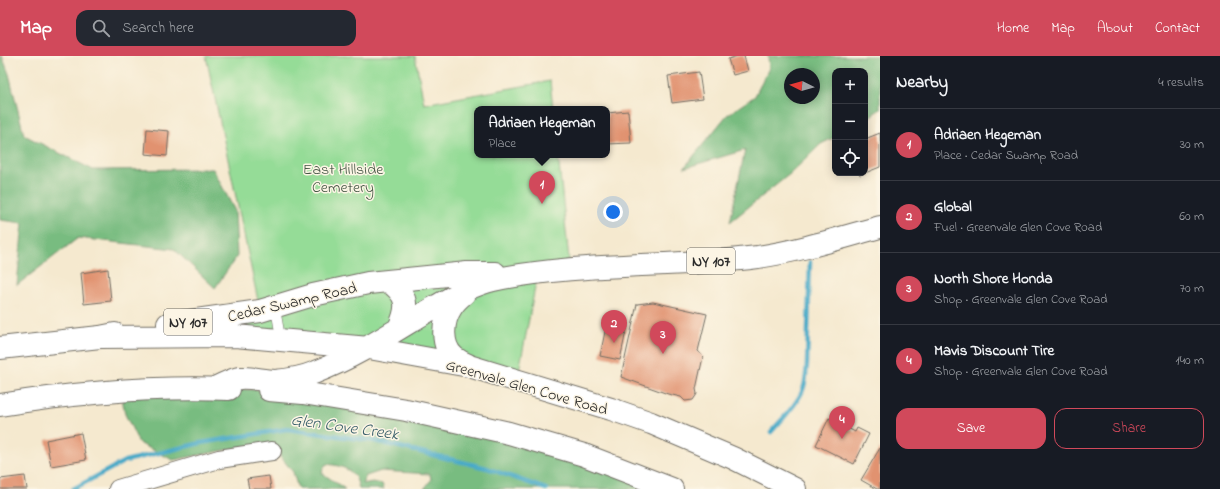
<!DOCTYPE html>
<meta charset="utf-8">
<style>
body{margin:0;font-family:"Indie Flower",sans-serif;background:#242831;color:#f1f3f6}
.controls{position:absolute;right:12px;top:12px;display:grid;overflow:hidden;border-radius:8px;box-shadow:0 2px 10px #0003}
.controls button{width:36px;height:36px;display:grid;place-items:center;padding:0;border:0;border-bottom:1px solid #363941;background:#171b24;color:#f1f3f6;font:20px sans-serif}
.compass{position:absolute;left:784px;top:12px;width:36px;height:36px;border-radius:50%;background:#171b24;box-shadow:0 2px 10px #0003;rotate:275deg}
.you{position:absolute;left:613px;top:156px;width:14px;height:14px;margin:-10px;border:3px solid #fff;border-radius:50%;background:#1a73e8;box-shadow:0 0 0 6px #1a73e833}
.badge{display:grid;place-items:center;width:26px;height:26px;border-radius:50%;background:#d1495b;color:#fff;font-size:13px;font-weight:700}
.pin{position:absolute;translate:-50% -33px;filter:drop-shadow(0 1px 2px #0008)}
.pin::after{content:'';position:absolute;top:21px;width:14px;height:12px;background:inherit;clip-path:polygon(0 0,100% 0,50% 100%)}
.popup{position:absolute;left:474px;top:50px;width:136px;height:52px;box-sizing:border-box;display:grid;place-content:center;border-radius:8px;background:#171b24;filter:drop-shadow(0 1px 3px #0005);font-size:13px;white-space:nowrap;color:#9ea1a6}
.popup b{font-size:15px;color:#f1f3f6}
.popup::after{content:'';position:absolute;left:50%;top:100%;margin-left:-8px;border:8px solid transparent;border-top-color:#171b24}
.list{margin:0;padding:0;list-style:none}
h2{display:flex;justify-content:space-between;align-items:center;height:52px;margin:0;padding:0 16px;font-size:17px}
h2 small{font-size:13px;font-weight:400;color:#9ea1a6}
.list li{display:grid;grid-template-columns:26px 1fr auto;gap:12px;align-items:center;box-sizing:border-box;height:72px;padding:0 16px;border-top:1px solid #363941}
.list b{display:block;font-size:15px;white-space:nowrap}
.list p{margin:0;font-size:13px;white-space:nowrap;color:#9ea1a6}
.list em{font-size:13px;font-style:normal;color:#9ea1a6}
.actions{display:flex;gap:8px;padding:12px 16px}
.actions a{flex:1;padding:9px 0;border:1px solid #d1495b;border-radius:12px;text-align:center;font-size:14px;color:#d1495b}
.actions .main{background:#d1495b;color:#fff}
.icon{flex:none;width:22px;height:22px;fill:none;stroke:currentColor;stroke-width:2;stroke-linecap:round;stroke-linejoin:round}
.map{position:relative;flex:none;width:880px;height:433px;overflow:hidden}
header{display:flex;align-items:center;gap:24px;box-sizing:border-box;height:56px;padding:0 20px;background:#d1495b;color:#fff}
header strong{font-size:19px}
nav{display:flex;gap:22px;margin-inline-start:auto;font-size:14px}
.search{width:280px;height:36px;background:#242831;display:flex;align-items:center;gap:10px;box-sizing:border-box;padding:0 14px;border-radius:12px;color:#9ea1a6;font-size:15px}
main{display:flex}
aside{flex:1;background:#171b24}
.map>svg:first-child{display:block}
.green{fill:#95dc97;stroke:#608461}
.forest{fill:#78bc80;stroke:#527456;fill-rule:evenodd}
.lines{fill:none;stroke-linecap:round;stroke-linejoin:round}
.stream{stroke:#49aac8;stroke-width:4.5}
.building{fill:#e19270}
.service-casing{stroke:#726e64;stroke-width:10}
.minor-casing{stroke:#726e64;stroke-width:20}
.primary-casing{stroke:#726e64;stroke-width:24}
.service{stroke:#fff;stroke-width:9}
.minor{stroke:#fff;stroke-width:18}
.primary{stroke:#fff;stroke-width:22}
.labels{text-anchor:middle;stroke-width:3;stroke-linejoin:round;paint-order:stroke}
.shield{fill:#fcf5e5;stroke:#6a6863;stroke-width:1}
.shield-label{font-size:15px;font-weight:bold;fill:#2b2b2b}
.park-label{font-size:16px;fill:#465746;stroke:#fcf5e5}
.street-label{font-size:16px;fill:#2b2b2b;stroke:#fcf5e5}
.water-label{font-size:17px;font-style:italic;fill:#375e6a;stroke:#fcf5e5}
</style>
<header>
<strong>Map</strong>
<div class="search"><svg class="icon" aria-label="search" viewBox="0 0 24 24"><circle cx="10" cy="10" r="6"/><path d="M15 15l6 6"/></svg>Search here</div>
<nav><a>Home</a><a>Map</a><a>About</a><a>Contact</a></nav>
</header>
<main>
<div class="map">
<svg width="880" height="433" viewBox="0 0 880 433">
<rect width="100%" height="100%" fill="#fcf5e5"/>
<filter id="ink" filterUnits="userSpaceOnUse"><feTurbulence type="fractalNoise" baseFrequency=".025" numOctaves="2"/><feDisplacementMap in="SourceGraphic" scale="8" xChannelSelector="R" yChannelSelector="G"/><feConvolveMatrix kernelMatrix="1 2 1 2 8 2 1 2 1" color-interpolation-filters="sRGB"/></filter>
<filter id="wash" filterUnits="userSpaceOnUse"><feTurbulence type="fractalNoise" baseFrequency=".012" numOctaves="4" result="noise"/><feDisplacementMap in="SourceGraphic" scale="16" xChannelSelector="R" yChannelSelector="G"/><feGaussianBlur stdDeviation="0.9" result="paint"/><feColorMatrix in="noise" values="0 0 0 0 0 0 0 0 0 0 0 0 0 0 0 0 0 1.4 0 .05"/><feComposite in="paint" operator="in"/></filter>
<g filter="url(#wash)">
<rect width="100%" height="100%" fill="#f5e9cf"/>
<path class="green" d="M206,0H415L424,48L550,25L553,53H477V99H558L570,213L538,216L517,325L234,278L218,266L260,254Z"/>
<path class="forest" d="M0,0H2L9,18L24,79L93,114L213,113L235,155L237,200L215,232L174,193L78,182L17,229L23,167L0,164Z
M768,0H880V53L865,64V15H835V81L821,88L791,117L730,166L745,94L684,112L727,59L755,40L769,12ZM790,18H814V42H790Z
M120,331H190L283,335L406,354L671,433H424L431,424L430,418L381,415L366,420L362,428L373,426L382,428L384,433H359C358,429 357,424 355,421C349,411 336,409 326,408L323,413L322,417L345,433H298L293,416L277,396L246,390L173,404L139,387L125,358Z"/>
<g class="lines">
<path class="stream" d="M771,376C782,363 795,351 802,336C806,328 806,318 807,308L810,206
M73,433L125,405L201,387L287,373L375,385L487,412L546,433"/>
</g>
<g id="blocks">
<path class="building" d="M738,0H744L748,15L733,19L728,3Z
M699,16L703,43L672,47L668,20Z
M628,55L631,87L607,88V57Z
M147,73L169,75L167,100L145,98Z
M880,77V111L860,119L859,117H865V83Z
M108,213L111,245L84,248L81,217Z
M653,246L707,258L698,295L703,301L696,333L697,338L693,344L685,345L681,341L668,338L621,321L637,248Z
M607,266L627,270L620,304L600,300Z
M829,362L855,376L857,372L869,378L854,408L816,389Z
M81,377L86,404L51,410L46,384Z
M880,392V433H877L861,424Z
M25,420L27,433H0V423Z
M269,420L271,433H249L247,423Z"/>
</g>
</g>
<g filter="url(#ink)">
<use href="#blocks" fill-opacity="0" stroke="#726e64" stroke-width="1"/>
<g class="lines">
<g class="service-casing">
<path id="service" d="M275,250L281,284"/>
</g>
<g class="minor-casing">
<path id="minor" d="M118,433L219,403L272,395"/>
</g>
<g class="primary-casing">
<path id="primary" d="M388,225C408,239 409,250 399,272
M464,238C459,242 454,247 451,252C442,266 441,290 454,301C458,304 463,307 468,309
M168,268L260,255L313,239L368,227L467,217H495
M100,281L235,280L369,292L469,310L611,353L651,367L733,402L795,433
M0,292L100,281L115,278
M214,332C222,329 232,323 240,322C252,321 264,325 275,325C288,324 304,321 316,316C358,300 394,275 433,252C451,242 471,229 493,224C580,206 669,212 758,201C799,195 840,182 880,171
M269,334L303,337L406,354L509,377L584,399L672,433
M0,349C75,337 152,330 229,333"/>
</g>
<use href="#service" class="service"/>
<use href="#minor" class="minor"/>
<use href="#primary" class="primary"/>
</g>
</g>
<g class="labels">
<g class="shield">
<rect x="687" y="192" width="48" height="26" rx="3"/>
<rect x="164" y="253" width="48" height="26" rx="3"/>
</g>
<g class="shield-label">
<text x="711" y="210">NY 107</text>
<text x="188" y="271">NY 107</text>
</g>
<g class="park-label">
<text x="343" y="118">East Hillside<tspan x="343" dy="18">Cemetery</tspan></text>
</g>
<g class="street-label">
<text transform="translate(292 245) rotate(-13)" y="6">Cedar Swamp Road</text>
<text transform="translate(527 330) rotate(16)" y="6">Greenvale Glen Cove Road</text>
</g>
<g class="water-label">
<text transform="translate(345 370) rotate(8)" y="6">Glen Cove Creek</text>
</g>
</g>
</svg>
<div class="controls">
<button>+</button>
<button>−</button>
<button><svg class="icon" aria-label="locate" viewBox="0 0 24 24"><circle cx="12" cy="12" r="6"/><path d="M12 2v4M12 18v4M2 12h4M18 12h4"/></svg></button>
</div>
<svg class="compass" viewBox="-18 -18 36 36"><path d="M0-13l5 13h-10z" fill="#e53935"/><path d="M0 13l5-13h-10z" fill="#9ea1a6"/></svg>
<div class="you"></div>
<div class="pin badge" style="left:542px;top:148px">1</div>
<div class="popup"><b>Adriaen Hegeman</b>Place</div>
<div class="pin badge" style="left:614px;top:287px">2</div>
<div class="pin badge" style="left:663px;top:298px">3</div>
<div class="pin badge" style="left:842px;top:383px">4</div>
</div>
<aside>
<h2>Nearby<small>4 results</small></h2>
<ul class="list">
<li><span class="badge">1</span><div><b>Adriaen Hegeman</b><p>Place · Cedar Swamp Road</p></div><em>30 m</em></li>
<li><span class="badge">2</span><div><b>Global</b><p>Fuel · Greenvale Glen Cove Road</p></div><em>60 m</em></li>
<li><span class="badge">3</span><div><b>North Shore Honda</b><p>Shop · Greenvale Glen Cove Road</p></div><em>70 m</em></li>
<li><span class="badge">4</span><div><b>Mavis Discount Tire</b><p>Shop · Greenvale Glen Cove Road</p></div><em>140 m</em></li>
</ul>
<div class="actions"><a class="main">Save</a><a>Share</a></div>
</aside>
</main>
